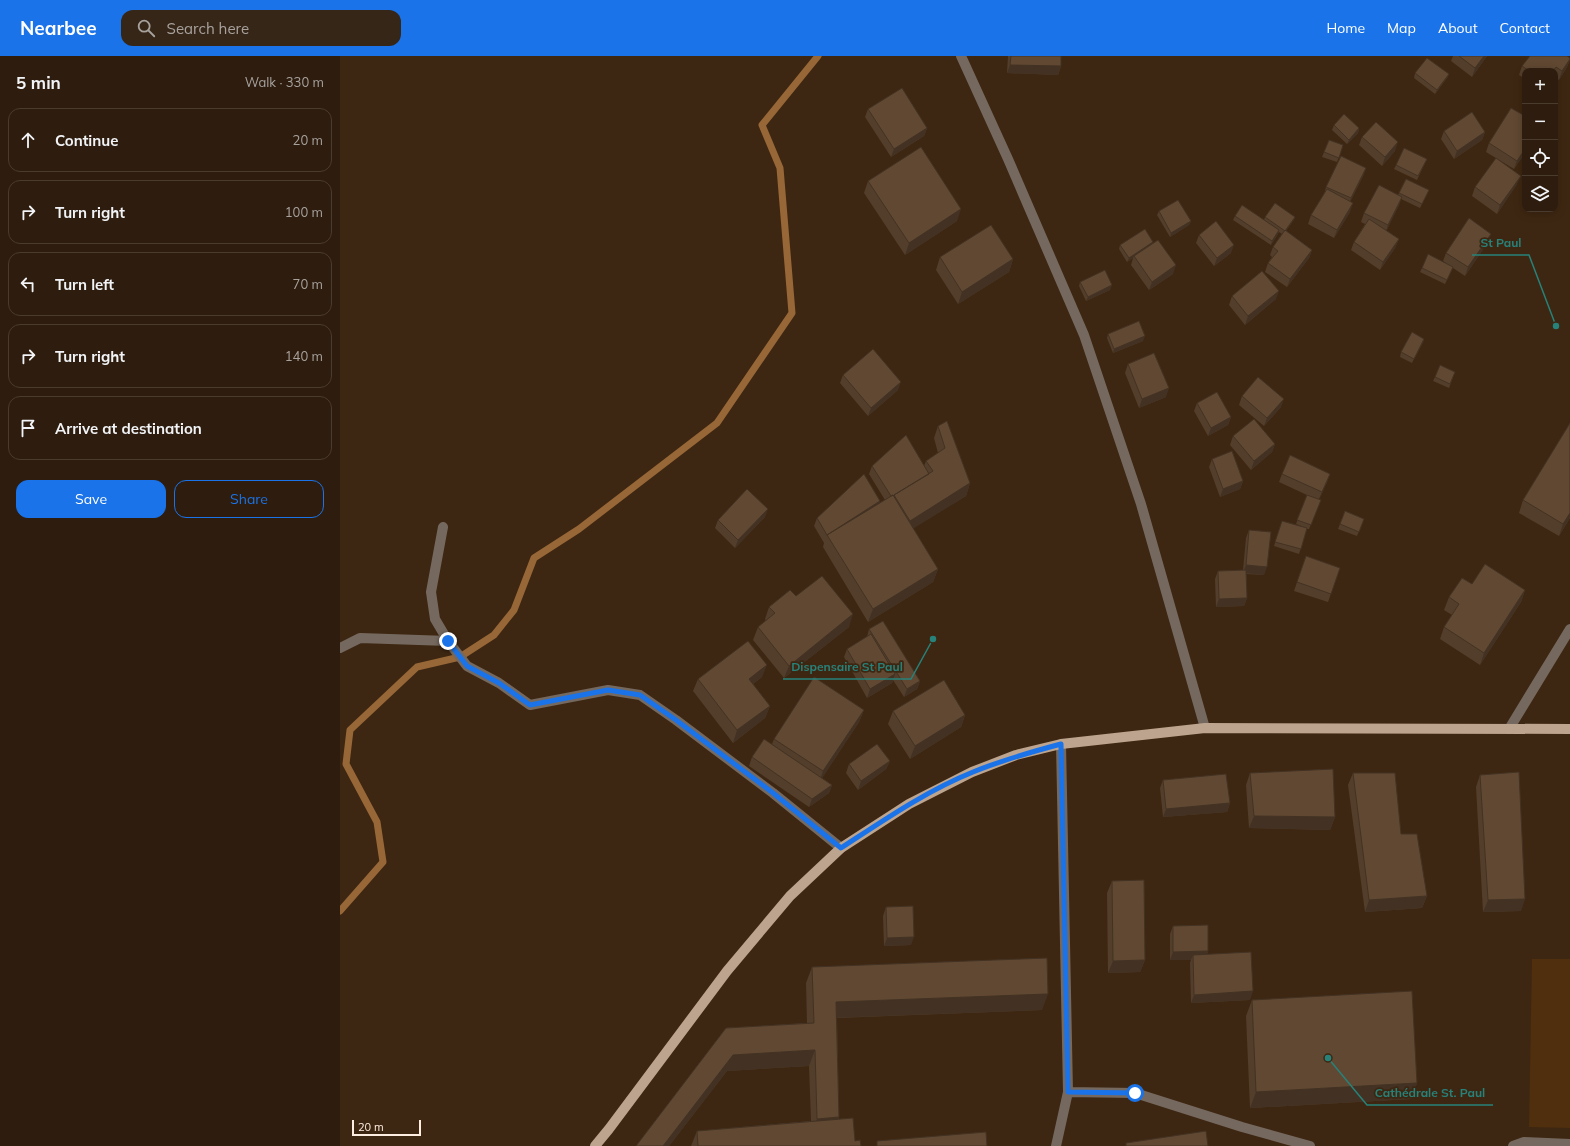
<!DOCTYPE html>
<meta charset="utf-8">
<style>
body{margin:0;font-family:Mulish,sans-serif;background:#362617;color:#f1f3f6}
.controls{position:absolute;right:12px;top:12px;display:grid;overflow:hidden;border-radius:8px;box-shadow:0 2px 10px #0003}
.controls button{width:36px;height:36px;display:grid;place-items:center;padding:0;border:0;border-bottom:1px solid #493b2e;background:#2e1d0e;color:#f1f3f6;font:20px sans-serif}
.scale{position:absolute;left:12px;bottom:10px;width:69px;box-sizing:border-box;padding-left:4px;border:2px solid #feeee1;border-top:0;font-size:11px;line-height:14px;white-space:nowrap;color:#feeee1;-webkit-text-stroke:3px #3e2712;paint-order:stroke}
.stop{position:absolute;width:12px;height:12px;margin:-9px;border:3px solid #1a73e8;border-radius:50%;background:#fff}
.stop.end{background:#1a73e8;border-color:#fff;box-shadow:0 1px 4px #0008}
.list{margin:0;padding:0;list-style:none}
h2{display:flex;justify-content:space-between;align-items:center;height:52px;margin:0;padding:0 16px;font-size:17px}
h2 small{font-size:13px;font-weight:400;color:#a7a29e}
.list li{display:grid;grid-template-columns:26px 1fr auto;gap:12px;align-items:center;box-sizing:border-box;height:64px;margin:0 8px 8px;padding:0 8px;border:1px solid #493b2e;border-radius:12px}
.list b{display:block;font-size:15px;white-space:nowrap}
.list em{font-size:13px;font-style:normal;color:#a7a29e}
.actions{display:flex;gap:8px;padding:12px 16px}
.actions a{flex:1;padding:9px 0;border:1px solid #1a73e8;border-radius:12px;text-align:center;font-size:14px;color:#1a73e8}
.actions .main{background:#1a73e8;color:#fff}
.icon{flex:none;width:22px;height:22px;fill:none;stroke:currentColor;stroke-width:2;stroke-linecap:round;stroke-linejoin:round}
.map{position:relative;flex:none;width:1230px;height:1090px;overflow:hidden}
header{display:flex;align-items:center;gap:24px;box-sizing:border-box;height:56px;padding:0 20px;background:#1a73e8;color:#fff}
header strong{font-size:19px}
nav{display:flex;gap:22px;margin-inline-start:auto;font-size:14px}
.search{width:280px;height:36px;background:#362617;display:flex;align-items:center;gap:10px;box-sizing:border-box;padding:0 14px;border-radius:12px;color:#a7a29e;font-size:15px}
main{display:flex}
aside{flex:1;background:#2e1d0e}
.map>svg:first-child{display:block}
.pitch{fill:#4f2f0d}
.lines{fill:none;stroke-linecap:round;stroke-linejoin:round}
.stream{stroke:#986737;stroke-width:7}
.minor{stroke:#75695f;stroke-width:10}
.major{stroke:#bca48f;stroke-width:10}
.wall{fill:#533e2b}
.shaded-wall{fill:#433223}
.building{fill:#604832;stroke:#433223}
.route{stroke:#1a73e8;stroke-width:5}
.leader{fill:none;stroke:#27827a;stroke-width:1.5}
.callout-dot{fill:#27827a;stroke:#3e2712;stroke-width:1.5}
.callout-label{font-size:12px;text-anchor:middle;font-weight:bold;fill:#27827a;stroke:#3e2712;stroke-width:3.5;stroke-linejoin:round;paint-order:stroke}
</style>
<header>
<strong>Nearbee</strong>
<div class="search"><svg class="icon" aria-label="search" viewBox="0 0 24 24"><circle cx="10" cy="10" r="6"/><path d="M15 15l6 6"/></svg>Search here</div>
<nav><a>Home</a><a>Map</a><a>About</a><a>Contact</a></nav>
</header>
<main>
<aside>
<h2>5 min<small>Walk · 330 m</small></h2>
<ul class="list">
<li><svg class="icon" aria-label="ahead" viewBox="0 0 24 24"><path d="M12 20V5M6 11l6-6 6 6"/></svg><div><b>Continue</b></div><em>20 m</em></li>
<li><svg class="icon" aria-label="right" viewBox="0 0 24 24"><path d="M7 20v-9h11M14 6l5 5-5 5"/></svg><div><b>Turn right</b></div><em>100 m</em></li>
<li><svg class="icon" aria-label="left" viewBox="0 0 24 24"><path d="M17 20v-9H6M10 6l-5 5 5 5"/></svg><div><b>Turn left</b></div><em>70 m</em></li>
<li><svg class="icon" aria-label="right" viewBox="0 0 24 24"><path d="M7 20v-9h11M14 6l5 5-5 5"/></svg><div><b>Turn right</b></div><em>140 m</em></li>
<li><svg class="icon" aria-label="arrive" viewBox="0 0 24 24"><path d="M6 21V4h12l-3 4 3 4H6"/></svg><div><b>Arrive at destination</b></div></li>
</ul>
<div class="actions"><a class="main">Save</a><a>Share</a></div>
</aside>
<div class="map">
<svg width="1230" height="1090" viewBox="0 0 1230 1090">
<rect width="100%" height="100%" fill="#3e2712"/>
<path class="pitch" d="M1192,903H1230V1072L1189,1071Z"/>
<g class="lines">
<path class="stream" d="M0,855L43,806L37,766L6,708L10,674L77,611L120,601L154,579L174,554L194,502L239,473L377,367L452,257L440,112L422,69L478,0"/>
<path class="minor" d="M621,0L668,103L744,279L801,448L865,672
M103,471L91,536L95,563L108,585L127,610L159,627L190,649L268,634L300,639L336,664L433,737L501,792
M0,592L20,582L108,585
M1169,673L1230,573
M728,1036L795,1037L902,1071L970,1090
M716,1090L728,1036L721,688
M1173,1090L1184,1086L1230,1088"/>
<path class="major" d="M255,1090L269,1073L387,915L450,840L501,792L569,748L632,716L676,699L721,688L865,672L1230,673"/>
</g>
<path class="wall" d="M668,0H721V10L718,19L667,17Z
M1113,0H1147L1132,21L1111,5Z
M1230,4L1227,11L1219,24L1215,21V15H1185V23L1179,19L1182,10Z
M1075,17L1109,18L1107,22L1095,38L1074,22Z
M528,53L587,72L584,80L551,101L525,61Z
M1185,60V97L1174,113L1146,96L1149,87Z
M994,69L1019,72L1018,77L1007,88L992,74Z
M1104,75L1145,76L1142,84L1114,103L1101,83Z
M1022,81L1055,95L1042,110L1019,89Z
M989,84L1003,89L997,106L982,101Z
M1087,103L1077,124L1054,113L1056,109Z
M1026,112L1023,120L1010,146V156L994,182L968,168L971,159L984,139L986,131Z
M1066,123L1087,138L1080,152L1061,143L1059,149L1046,175L1059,183L1055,192L1040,214L1011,194L1014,186L1025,168L1021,166L1024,157L1058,139Z
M528,125L617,165L565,199L524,137Z
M1177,128L1157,158L1132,140L1135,131Z
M819,155L851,165L849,169L830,181L817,159Z
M895,160L924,164L925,161H955L953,165L946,175L972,194L969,202L947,231L925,216L928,207L932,201L930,199L933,191L942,178L939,176L931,189L893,164Z
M859,179L891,197L874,210L856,187Z
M1148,186L1125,220L1113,212L1105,228L1080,216L1082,212L1106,207L1103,205L1106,197Z
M813,187L833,218L809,234L791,209L793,202L787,206L779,193L780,189Z
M600,201L673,203L669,216L618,248L596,214Z
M740,226L770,234L746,245L739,230Z
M892,240L936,243L905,269L889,249Z
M768,278L803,285L773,297L767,282Z
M1084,283L1072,307L1060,301L1061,296Z
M788,308L826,341L799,352L785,317Z
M1115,316L1109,332L1093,325L1095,321Z
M503,319L558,334L528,360L500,327Z
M902,340L941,351L924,370L899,349Z
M857,347L891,361L888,369L868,380L854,355Z
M1230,367V462L1219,480L1179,457L1183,444Z
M598,370L630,427L626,440L573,472L598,513L593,526L528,566L483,491L484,487L474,470L477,462L540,445L539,447L545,444L529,418L532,410H584L586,405L598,397L594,382Z
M893,380L935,388L932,396L911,414L890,389Z
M872,403L903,425L900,433L880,441L869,411Z
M942,418H990L987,426L979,443L981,444L969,473H967L959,498L934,490L942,465L964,471L956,468L967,439L939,426Z
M1005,455L1024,463L1017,480L998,473Z
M425,461L395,492L375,472L378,464Z
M909,474L924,519L906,518L907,542L904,550L876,551L875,523L878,515L903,514L906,482Z
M966,500L1000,512L988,546L954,535Z
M1132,528L1185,534L1181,546L1140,609L1100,583L1104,571L1112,559L1104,554L1109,541Z
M456,540L509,571L444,622L413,584L418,571L426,565L425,563L429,551Z
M529,573L580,625L577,633L564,641L553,624L552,627L527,642L504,601L507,593L527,581Z
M422,621L413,628L430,650L425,662L393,687L353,635L358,623Z
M524,654L519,666L482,722L492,729L489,737L469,751L409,710L412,701L432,688L434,683Z
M553,655L625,659L621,671L570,703L548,668Z
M550,705L546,713L518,734L506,717L509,708Z
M910,717L995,761L990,774L909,772L906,729Z
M1013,717L1061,778L1087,840L1082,852L1025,856L1008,729Z
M1140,719L1181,855L1143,856L1136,731Z
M823,724L890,747L887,756L823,761L820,732Z
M772,825L805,904L800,916L768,917L767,837Z
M546,851L571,889L544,890L543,860Z
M833,870L868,895L867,898L910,944L851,947L850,907L851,904H830V878Z
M472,911L702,954L497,962L499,1061V1063L515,1085L521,1090H351L357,1075L471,1065L469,1010L387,1015L329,1090H296L386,972L467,967L466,927Z
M912,944L1077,1027L1071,1043L910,1052L906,960Z"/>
<path class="shaded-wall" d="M1144,0H1147L1132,21L1135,12Z
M1230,3L1227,11L1219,24L1222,15Z
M670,9L721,10L718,19L667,17Z
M1109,18L1107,22L1095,38L1097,34Z
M587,72L584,80L551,101L554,93Z
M1019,72L1018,77L1007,88L1009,84Z
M1145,76L1142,84L1114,103L1117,95Z
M1058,86L1055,95L1042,110L1045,101Z
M1185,93V97L1174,113L1177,105Z
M1026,112L1023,120L1008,150L1011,142Z
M1181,120L1177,128L1157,158L1160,149Z
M1062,141L1059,149L1045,178L1048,169Z
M1013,147L1010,156L994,182L997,174Z
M621,153L617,165L565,199L569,187Z
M955,161L953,165L943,179L945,175Z
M851,165L849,169L830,181L831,177Z
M939,174L938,178L931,189L932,185Z
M1151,178L1148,186L1125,220L1128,211Z
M1059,183L1055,192L1040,214L1043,206Z
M813,186L812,190L794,200L793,202L787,206L789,202Z
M894,189L891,197L874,210L877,202Z
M972,194L969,202L947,231L950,223Z
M673,203L669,216L618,248L622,236Z
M836,209L833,218L809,234L812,226Z
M772,229L770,234L746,245L748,241Z
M939,235L936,243L905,269L908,260Z
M805,280L803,285L773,297L774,293Z
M1084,283L1083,287L1072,307Z
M561,326L558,334L528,360L531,352Z
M829,332L826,341L799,352L802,343Z
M944,343L941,351L924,370L927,362Z
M891,361L888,369L868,380L871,372Z
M935,388L932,396L911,414L914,405Z
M990,418L987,426L979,445L982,436Z
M903,425L900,433L880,441L883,433Z
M630,427L626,440L566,477L570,465Z
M540,445L537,453L487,479L484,488L487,479Z
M428,453L425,461L395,492L398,484Z
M1230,457V462L1219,480L1223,468Z
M906,509L927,511L924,519L903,517Z
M598,513L593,526L528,566L533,553Z
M1185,534L1181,546L1140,609L1144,597Z
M907,542L904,550L876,551L879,543Z
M513,558L509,571L444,622L449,610Z
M427,609L422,621L404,635L409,623Z
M555,618L552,627L527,642L530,633Z
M580,625L577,633L564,641L567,633Z
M430,650L425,662L393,687L397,674Z
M524,654L519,666L479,727L483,715Z
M625,659L621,671L570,703L575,690Z
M550,705L546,713L518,734L521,725Z
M492,729L489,737L469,751L472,743Z
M890,747L887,756L823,761L826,753Z
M914,760L995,761L990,774L909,772Z
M1087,840L1082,852L1025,856L1029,844Z
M1185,843L1181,855L1143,856L1148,844Z
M574,881L571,889L544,890L547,882Z
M868,895L865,904L853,899L851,904H830L833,896Z
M805,904L800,916L768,917L773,905Z
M913,935L910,944L851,947L854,939Z
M708,938L702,954L490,962L496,946Z
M475,994L469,1010L387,1015L329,1090H323L393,999Z
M1077,1027L1071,1043L910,1052L916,1036Z
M499,1061L493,1077L471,1079L477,1063Z"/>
<path class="building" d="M671,0H721V10L670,9Z
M1119,0H1144L1135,12Z
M1190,0H1227L1230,2V3L1222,15L1216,11L1213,15H1189L1182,10Z
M1087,2L1109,18L1097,34L1075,17Z
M562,32L587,72L554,93L528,53Z
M1171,52L1185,60V93L1177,105L1149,87Z
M1132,56L1145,76L1117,95L1104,75Z
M1004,58L1019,72L1009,84L994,69Z
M1036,66L1058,86L1045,101L1022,81Z
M989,84L1003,89L999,102L984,96Z
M581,91L621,153L569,187L528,125Z
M1064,92L1087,103L1078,120L1056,109Z
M1001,100L1026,112L1011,142L986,131Z
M1156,102L1181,120L1160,149L1135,131Z
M1066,123L1089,134L1082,148L1059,137Z
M1039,129L1062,141L1048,169L1024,157Z
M987,133L1013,147L997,174L971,159Z
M838,144L851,165L831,177L819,155Z
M935,147L955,161L945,175L925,161Z
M902,149L939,174L932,185L895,160Z
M1129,162L1151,178L1128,211L1106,197Z
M1029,163L1059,183L1043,206L1014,186Z
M876,165L894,189L877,202L859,179Z
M651,169L673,203L622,236L600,201Z
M805,173L813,186L789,202L780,189Z
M945,174L972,194L950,223L928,207L938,195L933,191Z
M818,184L836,209L812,226L794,200Z
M1088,198L1113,211L1107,224L1082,212Z
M765,214L772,229L748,241L740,226Z
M922,215L939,235L908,260L892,240Z
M799,265L805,280L774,293L768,278Z
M1072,276L1084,283L1074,303L1061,296Z
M533,293L561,326L531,352L503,319Z
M814,297L829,332L802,343L788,308Z
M1100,309L1115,316L1110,328L1095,321Z
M918,321L944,343L927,362L902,340Z
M877,336L891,361L871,372L857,347Z
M914,363L935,388L914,405L893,380Z
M607,365L630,427L570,465L554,439L593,415L586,405L605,392L598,370Z
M1230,367V457L1223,468L1183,444Z
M566,379L589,418L554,439V440L553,439L551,440L532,410Z
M892,395L903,425L883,433L872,403Z
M950,399L990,418L982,436L942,418Z
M524,418L540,445L487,479L477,462Z
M407,433L428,453L398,484L378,464Z
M553,439L598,513L533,553L487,479Z
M967,439L981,444L971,469L957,464Z
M1005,455L1024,463L1019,476L1000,468Z
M942,465L967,472L961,493L935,486Z
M909,474L931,476L927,511L906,509Z
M966,500L1000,512L991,538L957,526Z
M1145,508L1185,534L1144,597L1104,571L1119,548L1109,541L1122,522L1132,528Z
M906,514L907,542L879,543L878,515Z
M482,520L513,558L449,610L418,571L435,557L429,551L450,534L456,540Z
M543,565L580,625L567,633L529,573Z
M531,578L555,618L530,633L507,593Z
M408,585L427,609L409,623L430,650L397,674L358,623Z
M474,621L524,654L483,715L434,683Z
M604,624L625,659L575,690L553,655Z
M424,683L492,729L472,743L412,701Z
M537,688L550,705L521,725L509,708Z
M993,713L995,761L914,760L910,717Z
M1179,716L1185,843L1148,844L1140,719Z
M1013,717H1055L1061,778H1077L1087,840L1029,844Z
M886,718L890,747L826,753L823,724Z
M804,824L805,904L773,905L772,825Z
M573,850L574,881L547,882L546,851Z
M868,869V895L833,896V870Z
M911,896L913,935L854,939L853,899Z
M707,902L708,938L496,946L499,1061L477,1063L475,994L393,999L323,1090H296L386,972L474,967L472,911Z
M1072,935L1077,1027L916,1036L912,944Z
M513,1062L515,1085L520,1084L521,1090H358L357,1075Z
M866,1075L868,1090H786V1087Z
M646,1076L647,1090H537V1085Z"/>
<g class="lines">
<path class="route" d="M108,585L127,610L159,627L190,649L268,634L300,639L336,664L433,737L501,792C544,764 586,735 633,716C662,704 691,696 721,688L728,1036L795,1037"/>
</g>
<path class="leader" d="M1216 270L1189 199H1132M593 583L571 623H443M988 1002L1027 1049H1153"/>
<g class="callout-dot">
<circle cx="1216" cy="270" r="4"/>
<circle cx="593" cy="583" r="4"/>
<circle cx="988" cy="1002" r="4"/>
</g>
<g class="callout-label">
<text x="1161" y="191">St Paul</text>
<text x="507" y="615">Dispensaire St Paul</text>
<text x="1090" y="1041">Cathédrale St. Paul</text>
</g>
</svg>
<div class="controls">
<button>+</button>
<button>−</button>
<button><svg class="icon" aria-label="locate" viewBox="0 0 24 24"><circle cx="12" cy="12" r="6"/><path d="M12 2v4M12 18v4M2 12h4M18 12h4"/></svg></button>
<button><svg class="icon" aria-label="layers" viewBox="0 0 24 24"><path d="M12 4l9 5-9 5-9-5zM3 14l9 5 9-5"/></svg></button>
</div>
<div class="scale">20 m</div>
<div class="stop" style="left:795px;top:1037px"></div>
<div class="stop end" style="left:108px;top:585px"></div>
</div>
</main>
